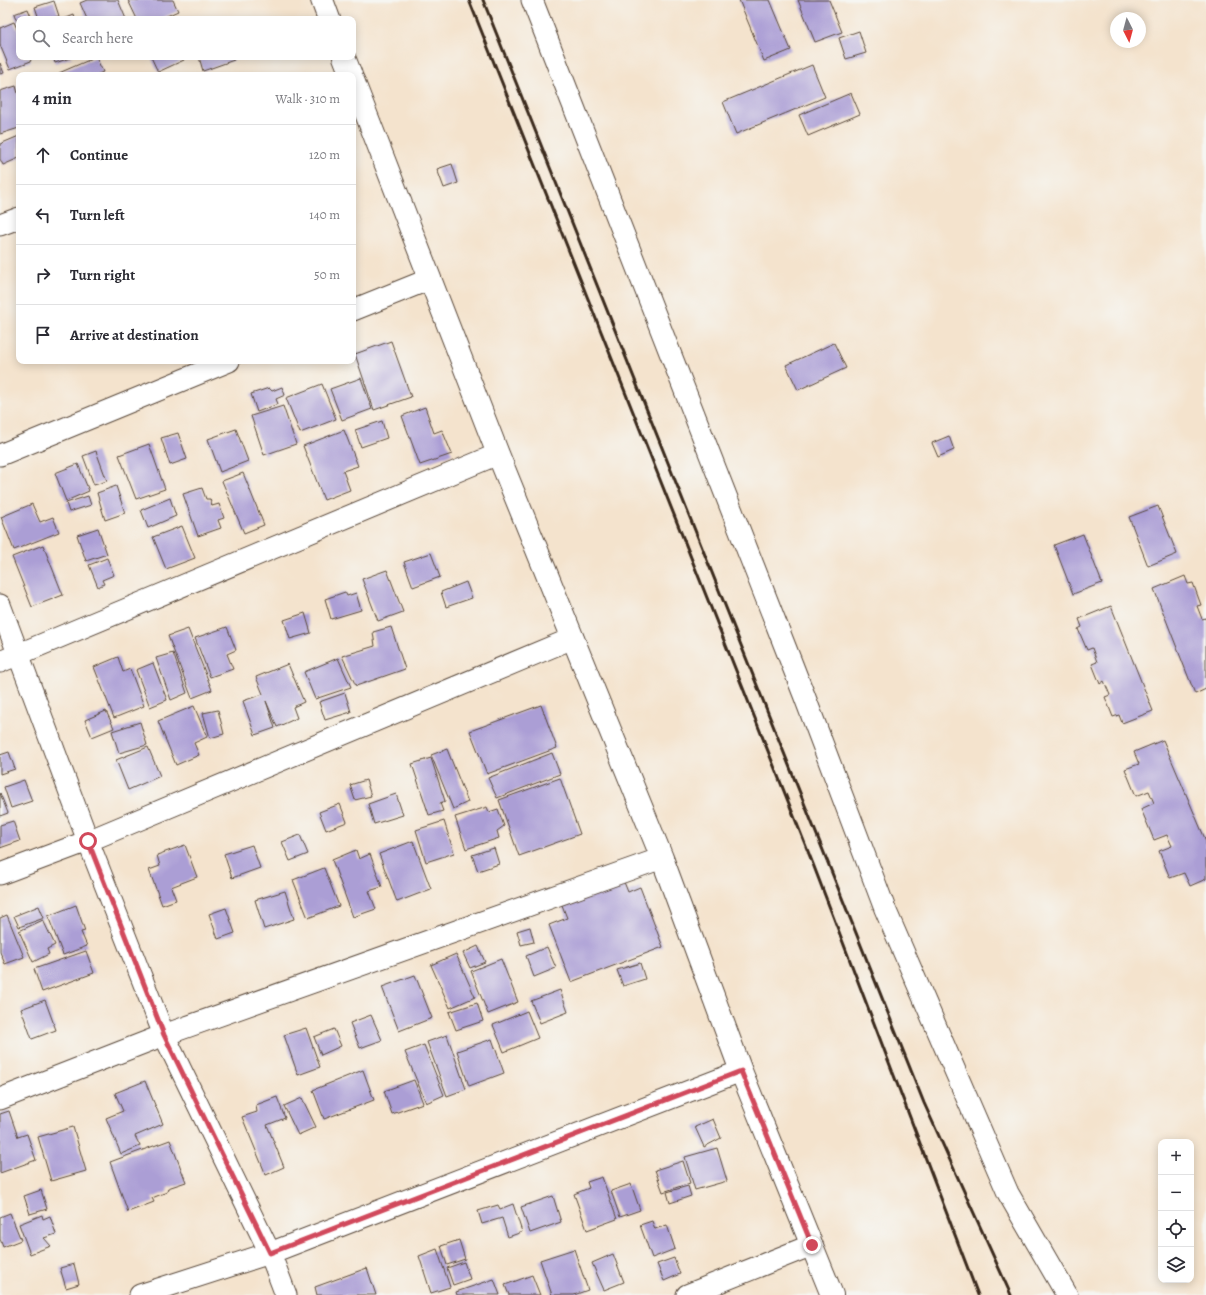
<!DOCTYPE html>
<meta charset="utf-8">
<style>
body{margin:0;font-family:Alegreya,serif;background:#f7f7f7;color:#2b2b33}
.controls{position:absolute;right:12px;bottom:12px;display:grid;overflow:hidden;border-radius:8px;box-shadow:0 2px 10px #0003}
.controls button{width:36px;height:36px;display:grid;place-items:center;padding:0;border:0;border-bottom:1px solid #e1e1e2;background:#fff;color:#2b2b33;font:20px sans-serif}
.compass{position:absolute;left:1110px;top:12px;width:36px;height:36px;border-radius:50%;background:#fff;box-shadow:0 2px 10px #0003;rotate:174deg}
.stop{position:absolute;width:12px;height:12px;margin:-9px;border:3px solid #d1495b;border-radius:50%;background:#fff}
.stop.end{background:#d1495b;border-color:#fff;box-shadow:0 1px 4px #0008}
.list{margin:0;padding:0;list-style:none}
h2{display:flex;justify-content:space-between;align-items:center;height:52px;margin:0;padding:0 16px;font-size:17px}
h2 small{font-size:13px;font-weight:400;color:#7c7c81}
.list li{display:grid;grid-template-columns:26px 1fr auto;gap:12px;align-items:center;box-sizing:border-box;height:60px;padding:0 16px;border-top:1px solid #e1e1e2}
.list b{display:block;font-size:15px;white-space:nowrap}
.list em{font-size:13px;font-style:normal;color:#7c7c81}
.icon{flex:none;width:22px;height:22px;fill:none;stroke:currentColor;stroke-width:2;stroke-linecap:round;stroke-linejoin:round}
.map{position:relative;flex:none;width:1206px;height:1295px;overflow:hidden}
.search{position:absolute;background:#fff;box-shadow:0 2px 10px #0003;left:16px;top:16px;width:340px;height:44px;display:flex;align-items:center;gap:10px;box-sizing:border-box;padding:0 14px;border-radius:8px;color:#7c7c81;font-size:15px}
.panel{position:absolute;background:#fff;box-shadow:0 2px 10px #0003;left:16px;top:72px;width:340px;height:292px;border-radius:8px}
.map>svg:first-child{display:block}
.building{fill:#ab9ed5}
.lines{fill:none;stroke-linecap:round;stroke-linejoin:round}
.minor-casing{stroke:#574638;stroke-width:23}
.tertiary-casing{stroke:#574638;stroke-width:24}
.minor{stroke:#fff;stroke-width:21}
.tertiary{stroke:#fff;stroke-width:22}
.rail{stroke:#3b2a1e;stroke-width:3}
.route{stroke:#d1495b;stroke-width:5}
</style>
<div class="map">
<svg width="1206" height="1295" viewBox="0 0 1206 1295">
<rect width="100%" height="100%" fill="#f6f6f2"/>
<filter id="ink" filterUnits="userSpaceOnUse"><feTurbulence type="fractalNoise" baseFrequency=".025" numOctaves="2"/><feDisplacementMap in="SourceGraphic" scale="8" xChannelSelector="R" yChannelSelector="G"/><feConvolveMatrix kernelMatrix="1 2 1 2 8 2 1 2 1" color-interpolation-filters="sRGB"/></filter>
<filter id="wash" filterUnits="userSpaceOnUse"><feTurbulence type="fractalNoise" baseFrequency=".012" numOctaves="4" result="noise"/><feDisplacementMap in="SourceGraphic" scale="16" xChannelSelector="R" yChannelSelector="G"/><feGaussianBlur stdDeviation="0.9" result="paint"/><feColorMatrix in="noise" values="0 0 0 0 0 0 0 0 0 0 0 0 0 0 0 0 0 1.4 0 .05"/><feComposite in="paint" operator="in"/></filter>
<g filter="url(#wash)">
<rect width="100%" height="100%" fill="#f4e3cd"/>
<g id="blocks">
<path class="building" d="M87,0H118L126,19H87L80,3Z
M128,0H173L178,11L160,19H137Z
M739,0H770L791,50L764,61Z
M798,0H829L842,32L815,42Z
M54,1L59,16L50,19H39L35,7Z
M28,9L32,19H19V26L14,14Z
M74,15L75,19H64Z
M14,22L19,33V57H29L31,61L10,69L0,45V28Z
M859,31L866,53L846,59L839,38Z
M53,57H73L55,63Z
M96,57L103,72L96,75H60L59,73Z
M151,57H183L184,60L158,72Z
M199,57H233L234,60L203,71Z
M0,63L4,73L0,74Z
M812,65L825,97L736,134L723,102Z
M16,86L19,97V128L0,134V91Z
M851,93L860,114L808,136L799,115Z
M19,136V158L3,165L0,159V144Z
M452,164L458,183L444,188L437,169Z
M391,341L411,397L374,410L355,354Z
M834,343L846,368L798,390L786,365Z
M361,378L372,409L342,420L330,389Z
M322,384L336,419L300,433L286,398Z
M282,387L285,395L276,399L278,404L257,412L251,394L269,388L272,391Z
M283,406L296,444L264,455L251,416Z
M425,407L434,433L442,430L452,454L420,465L402,416Z
M382,421L387,438L361,447L355,430Z
M236,429L248,461L220,472L208,439Z
M344,430L358,466L343,471L350,490L324,500L303,446Z
M178,433L187,459L170,465L161,438Z
M949,436L954,450L938,457L932,443Z
M149,444L165,489L136,499L119,455Z
M96,451L107,481L94,485L83,456Z
M78,464L89,491L66,501L55,473Z
M243,473L264,525L244,533L222,481Z
M116,486L125,513L105,520L97,493Z
M202,488L206,499H210L212,506L219,504L224,518L218,520L221,528L198,536L183,494Z
M88,496L91,505L69,512L66,503Z
M170,498L176,516L148,528L141,510Z
M32,504L40,522L53,517L59,532L14,550L1,517Z
M1158,506L1177,554L1148,566L1129,517Z
M182,526L195,558L166,569L153,537Z
M98,528L107,554L86,561L77,535Z
M1083,534L1102,583L1073,594L1054,545Z
M43,545L63,595L32,607L12,557Z
M431,553L440,577L413,587L404,562Z
M107,558L114,575L102,580L104,584L98,587L89,565Z
M387,570L403,612L378,621L362,579Z
M1185,576L1188,584L1193,583L1201,605L1197,606L1202,619L1206,618V689L1195,694L1154,589Z
M466,582L472,598L446,607L441,592Z
M345,592L347,596L356,593L361,610L331,619L325,599Z
M1111,606L1153,711L1122,723L1119,715L1113,717L1105,697L1110,695L1104,681L1100,684L1092,664L1097,662L1092,648L1087,650L1078,629L1082,627L1079,619Z
M305,613L311,633L290,639L284,620Z
M227,627L236,650L227,654L233,669L210,677L195,638Z
M391,627L405,669L356,686L342,656L375,646L373,632Z
M188,629L212,690L192,698L168,636Z
M173,653L187,693L171,700L156,658Z
M118,657L123,672L130,669L144,706L114,718L94,667Z
M338,658L351,687L315,699L304,672Z
M153,663L167,700L150,707L136,670Z
M288,664L304,702L293,707L297,718L277,727L266,701L275,728L255,735L243,701L263,694L256,677Z
M345,693L351,712L325,720L319,702Z
M541,705L557,748L487,774L470,731Z
M194,706L207,737L194,743L199,755L176,765L158,721Z
M218,710L224,734L210,738L203,713Z
M106,711L114,728L92,737L85,720Z
M140,722L147,745L119,753L112,731Z
M1163,740L1206,841V879L1190,886L1184,873L1170,878L1159,851L1172,846L1167,835L1154,840L1141,809L1154,803L1149,791L1136,796L1125,769L1139,764L1134,752Z
M148,747L160,776L128,790L116,760Z
M447,749L468,802L453,809L431,755Z
M9,752L15,769L0,774V755Z
M552,753L560,774L497,798L488,778Z
M431,758L445,801L440,803L443,811L429,815L412,764Z
M560,778L580,834L519,856L499,800Z
M24,780L32,801L11,808L4,787Z
M366,780L371,796L355,800L350,785Z
M0,793L8,813L0,816Z
M396,794L403,815L374,824L368,804Z
M340,804L347,822L326,830L319,812Z
M487,807L489,812L498,809L504,826L497,831L499,838L466,849L455,817Z
M13,821L20,841L0,848V825Z
M444,821L454,853L426,862L416,830Z
M300,835L308,854L290,861L282,842Z
M413,841L431,889L397,902L379,854Z
M185,845L197,877L171,887L176,900L162,905L149,870L160,866L157,855Z
M252,845L260,868L232,878L224,854Z
M494,848L499,864L478,871L472,855Z
M356,850L359,859L370,854L382,887L369,891L376,909L353,917L332,860Z
M324,868L339,906L308,918L293,880Z
M624,882L628,892L640,887L663,947L571,982L549,925L567,918L562,905Z
M285,891L294,919L264,929L255,900Z
M76,905L85,931L81,932L87,946L63,955L48,916Z
M39,906L44,918L19,927L14,916Z
M226,908L235,933L218,939L209,914Z
M7,915L24,957L5,964L0,952V918Z
M43,920L55,945L47,949L49,954L33,962L19,931Z
M530,927L534,942L521,945L517,931Z
M478,946L485,962L470,968L463,953Z
M547,947L556,968L534,977L526,956Z
M86,951L94,973L42,992L34,969Z
M456,954L475,997L450,1008L431,965Z
M501,959L518,1002L488,1014L471,971Z
M640,963L645,979L623,986L617,970Z
M415,975L432,1018L399,1031L382,987Z
M560,990L568,1012L540,1023L531,1001Z
M45,1000L56,1030L32,1039L21,1009Z
M477,1003L483,1021L456,1030L449,1012Z
M527,1011L538,1038L504,1052L493,1025Z
M371,1015L382,1040L360,1048L350,1023Z
M306,1028L320,1067L298,1075L284,1035Z
M334,1029L341,1046L321,1055L314,1037Z
M447,1035L466,1089L447,1096L427,1042Z
M492,1039L504,1073L469,1086L457,1051Z
M424,1045L444,1095L426,1103L405,1052Z
M363,1070L374,1100L324,1119L313,1090Z
M414,1080L423,1103L392,1114L384,1091Z
M145,1081L163,1124L135,1136L140,1146L121,1154L106,1118L123,1111L115,1093Z
M277,1097L285,1118L267,1125L284,1167L266,1175L242,1117L257,1112L256,1105Z
M302,1098L316,1127L298,1135L284,1106Z
M9,1111L18,1137L27,1134L36,1160L0,1173V1114Z
M713,1119L721,1138L704,1147L695,1127Z
M73,1127L86,1171L51,1181L38,1137Z
M170,1140L186,1182L168,1188L167,1192L152,1198L154,1202L128,1212L110,1162Z
M717,1148L727,1181L695,1190L685,1157Z
M683,1161L690,1183L663,1192L655,1170Z
M602,1177L617,1219L587,1230L574,1194L589,1188L587,1182Z
M631,1184L640,1210L620,1217L611,1191Z
M688,1186L691,1196L670,1203L667,1192Z
M41,1190L47,1209L30,1214L24,1196Z
M553,1196L561,1222L530,1233L521,1207Z
M513,1204L522,1232L508,1237L502,1218L482,1224L478,1211L498,1205L500,1209Z
M10,1213L21,1240L3,1247L0,1239V1217Z
M42,1215L43,1219L50,1216L56,1234L44,1238L51,1246L30,1254L19,1224Z
M652,1221L655,1229L667,1225L675,1249L652,1258L640,1225Z
M459,1240L465,1259L447,1265L441,1246Z
M437,1249L450,1287L431,1293L419,1256Z
M574,1249L588,1290L574,1295H552L540,1260Z
M613,1254L624,1282L604,1290L592,1263Z
M674,1258L680,1274L664,1281L657,1264Z
M464,1262L470,1279L453,1285L447,1268Z
M74,1264L79,1284L66,1288L60,1268Z
M367,1268L376,1295H317L315,1287Z
M532,1275L540,1295H509L505,1285Z
M494,1279L500,1295H457L456,1292Z"/>
</g>
</g>
<g filter="url(#ink)">
<use href="#blocks" fill-opacity="0" stroke="#574638" stroke-width="1"/>
<g class="lines">
<g class="minor-casing">
<path id="minor" d="M532,0L804,695L885,909L1008,1193L1067,1295
M0,225L19,218
M353,310L430,279
M0,455L229,361
M0,605L88,841L164,1035L270,1253L286,1295
M0,662L498,454
M0,874L88,841L573,638
M0,1099L164,1035L662,858
M140,1295L270,1253L741,1071
M687,1295L812,1245"/>
</g>
<g class="tertiary-casing">
<path id="tertiary" d="M322,0L329,19
M344,57L351,75
M353,80L498,454L662,858L741,1071L832,1295"/>
</g>
<use href="#minor" class="minor"/>
<use href="#tertiary" class="tertiary"/>
<path class="rail" d="M469,0L813,864L978,1295
M483,0L924,1103L1011,1295"/>
</g>
</g>
<g class="lines" filter="url(#ink)">
<path class="route" d="M88,841L164,1035L270,1253L741,1071L812,1245"/>
</g>
</svg>
<div class="controls">
<button>+</button>
<button>−</button>
<button><svg class="icon" aria-label="locate" viewBox="0 0 24 24"><circle cx="12" cy="12" r="6"/><path d="M12 2v4M12 18v4M2 12h4M18 12h4"/></svg></button>
<button><svg class="icon" aria-label="layers" viewBox="0 0 24 24"><path d="M12 4l9 5-9 5-9-5zM3 14l9 5 9-5"/></svg></button>
</div>
<svg class="compass" viewBox="-18 -18 36 36"><path d="M0-13l5 13h-10z" fill="#e53935"/><path d="M0 13l5-13h-10z" fill="#7c7c81"/></svg>
<div class="stop" style="left:88px;top:841px"></div>
<div class="stop end" style="left:812px;top:1245px"></div>
<div class="search"><svg class="icon" aria-label="search" viewBox="0 0 24 24"><circle cx="10" cy="10" r="6"/><path d="M15 15l6 6"/></svg>Search here</div>
<section class="panel">
<h2>4 min<small>Walk · 310 m</small></h2>
<ul class="list">
<li><svg class="icon" aria-label="ahead" viewBox="0 0 24 24"><path d="M12 20V5M6 11l6-6 6 6"/></svg><div><b>Continue</b></div><em>120 m</em></li>
<li><svg class="icon" aria-label="left" viewBox="0 0 24 24"><path d="M17 20v-9H6M10 6l-5 5 5 5"/></svg><div><b>Turn left</b></div><em>140 m</em></li>
<li><svg class="icon" aria-label="right" viewBox="0 0 24 24"><path d="M7 20v-9h11M14 6l5 5-5 5"/></svg><div><b>Turn right</b></div><em>50 m</em></li>
<li><svg class="icon" aria-label="arrive" viewBox="0 0 24 24"><path d="M6 21V4h12l-3 4 3 4H6"/></svg><div><b>Arrive at destination</b></div></li>
</ul>
</section>
</div>
